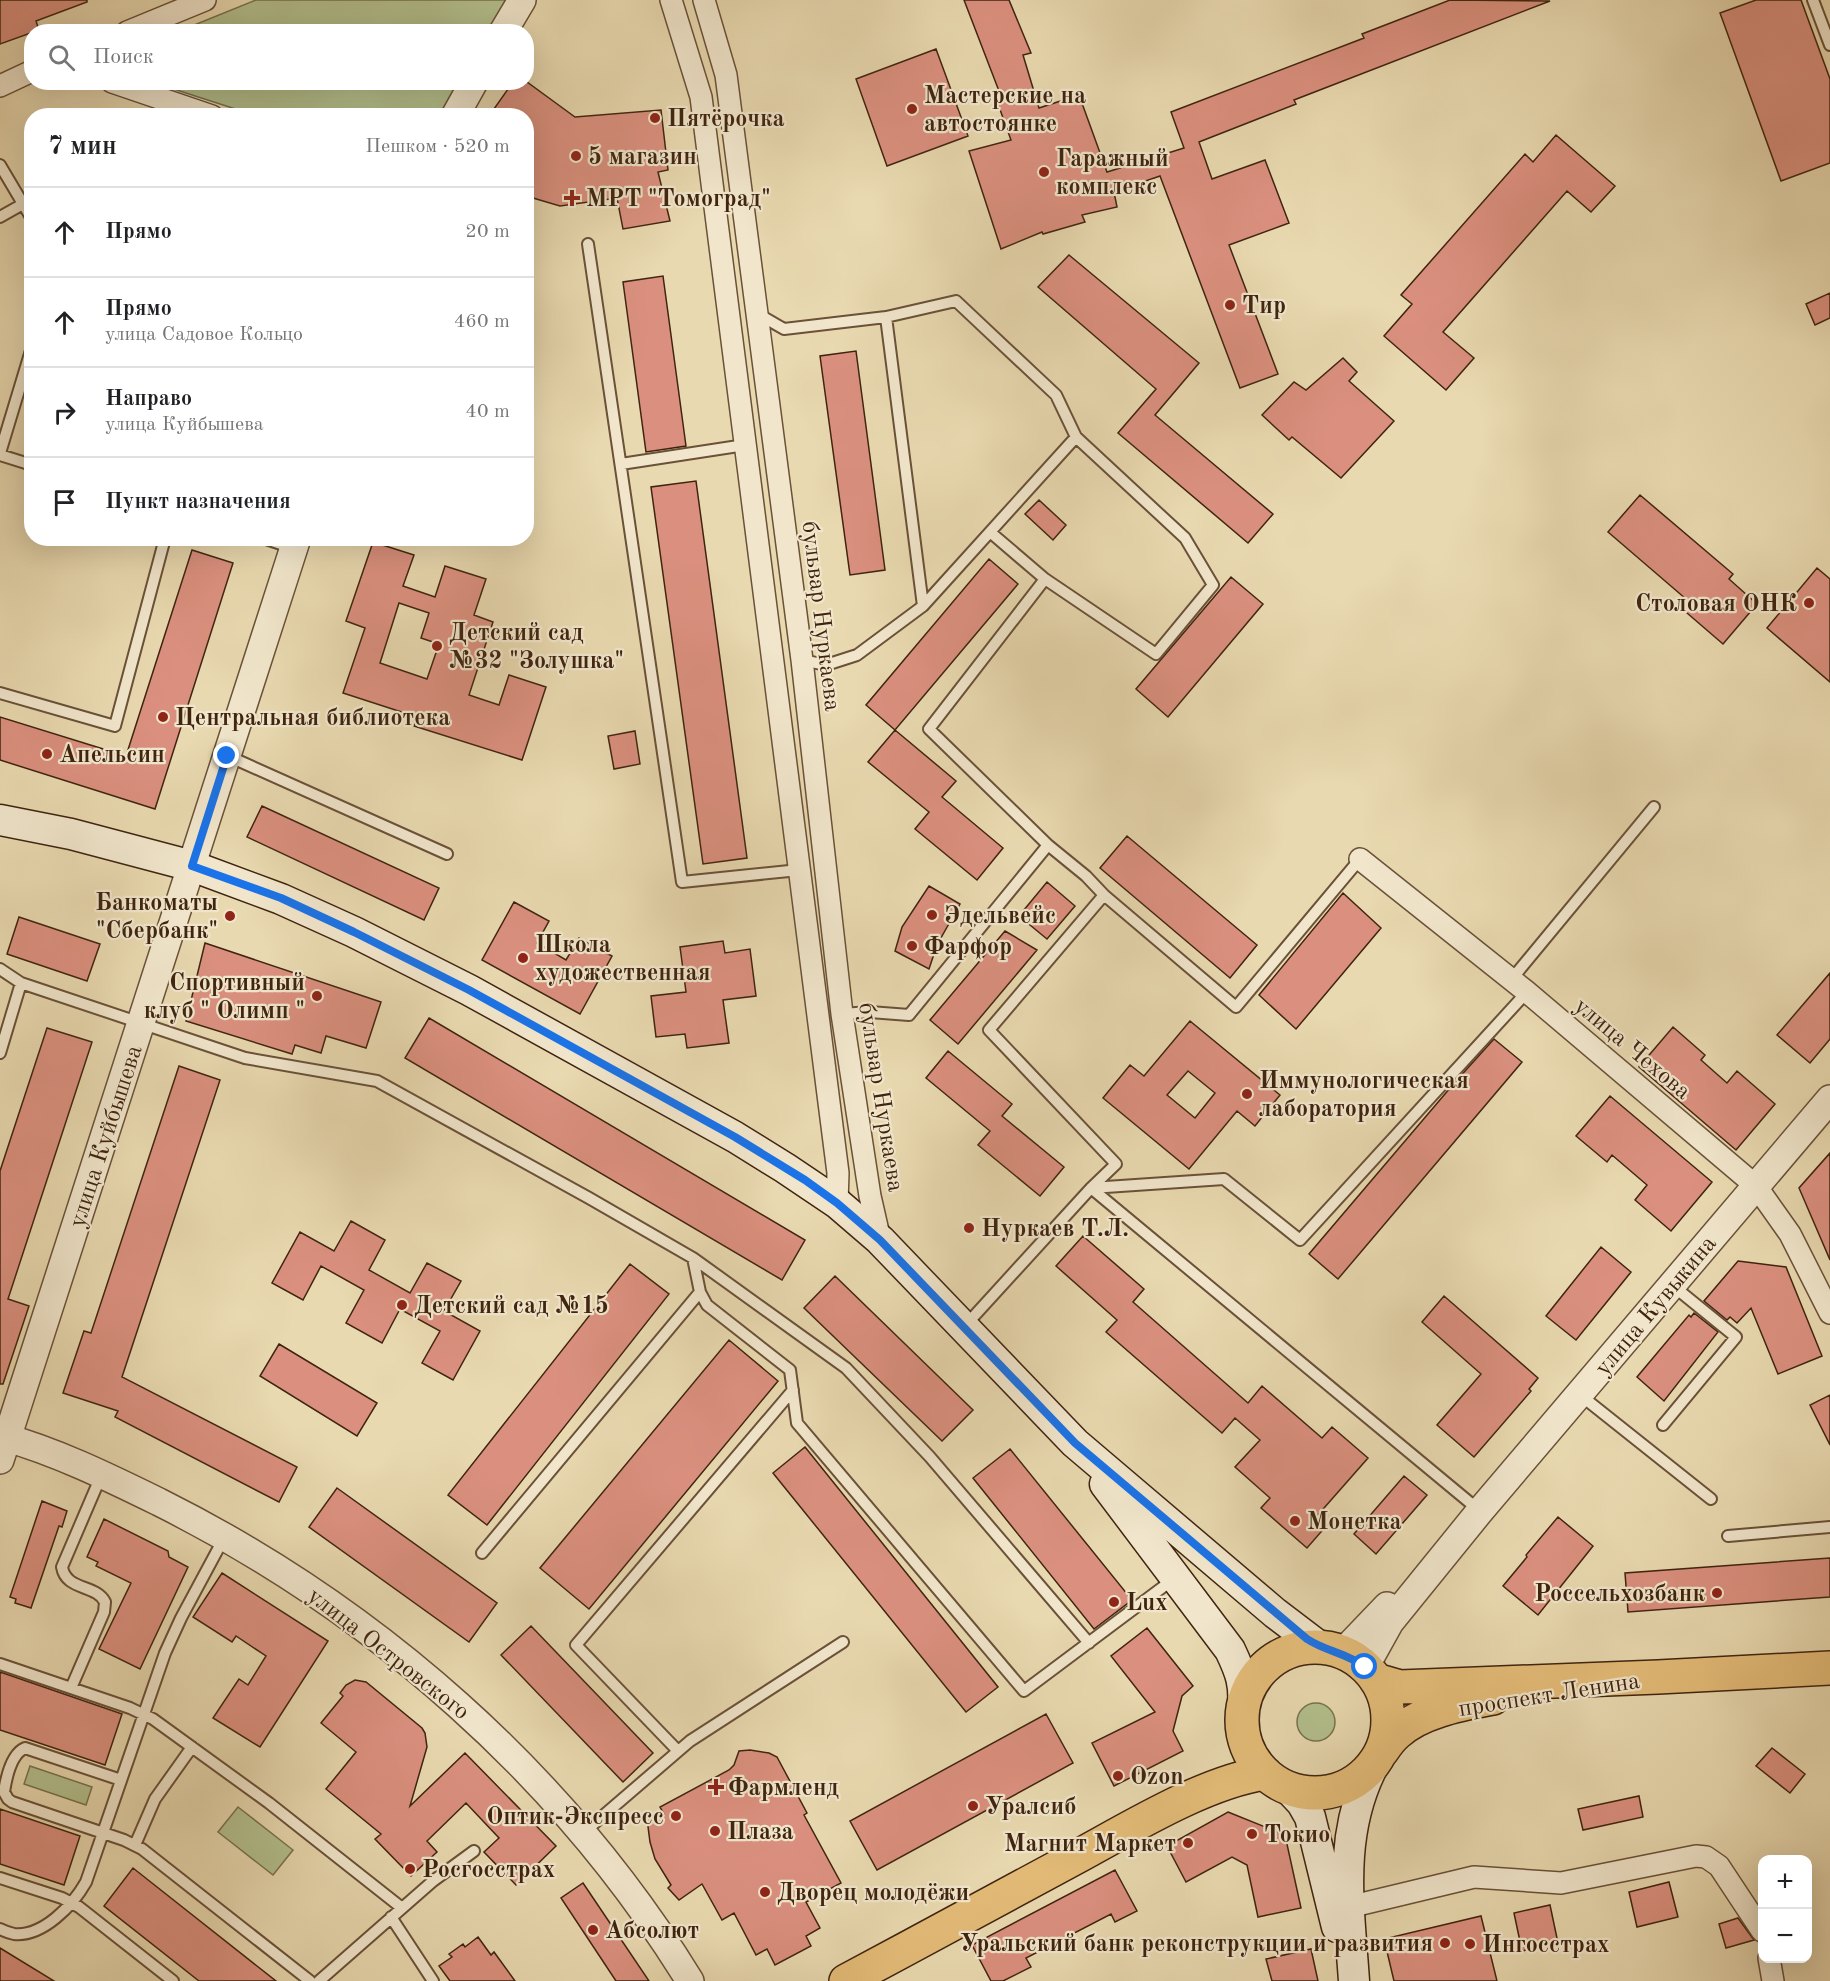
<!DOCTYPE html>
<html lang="ru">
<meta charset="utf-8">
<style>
body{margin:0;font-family:"Old Standard TT",serif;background:#f6f6f6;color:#202124}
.controls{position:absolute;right:18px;bottom:18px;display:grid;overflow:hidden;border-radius:12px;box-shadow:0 6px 24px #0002}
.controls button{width:54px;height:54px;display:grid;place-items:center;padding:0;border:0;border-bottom:2px solid #e0e0e0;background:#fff;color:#202124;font:30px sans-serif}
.stop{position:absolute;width:18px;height:18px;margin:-14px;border:4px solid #1a73e8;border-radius:50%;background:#fff}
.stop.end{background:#1a73e8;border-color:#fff;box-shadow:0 2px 6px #0008}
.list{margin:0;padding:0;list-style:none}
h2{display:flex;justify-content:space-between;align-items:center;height:78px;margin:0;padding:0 24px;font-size:26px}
h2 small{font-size:20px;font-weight:400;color:#757577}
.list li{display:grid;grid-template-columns:39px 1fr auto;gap:18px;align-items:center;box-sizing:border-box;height:90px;padding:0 24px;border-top:2px solid #e0e0e0}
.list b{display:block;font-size:22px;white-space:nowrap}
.list p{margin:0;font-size:20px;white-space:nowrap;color:#757577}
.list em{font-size:20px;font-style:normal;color:#757577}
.icon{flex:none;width:33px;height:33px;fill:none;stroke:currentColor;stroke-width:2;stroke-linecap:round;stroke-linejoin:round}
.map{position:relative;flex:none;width:1830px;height:1981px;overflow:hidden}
.search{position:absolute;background:#fff;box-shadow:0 6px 24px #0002;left:24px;top:24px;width:510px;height:66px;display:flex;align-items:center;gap:15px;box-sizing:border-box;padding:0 21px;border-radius:24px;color:#757577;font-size:22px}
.panel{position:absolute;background:#fff;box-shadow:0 6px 24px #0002;left:24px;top:108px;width:510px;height:438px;border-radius:24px}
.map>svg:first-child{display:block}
.green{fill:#b3c08e;stroke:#79724f;stroke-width:1.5}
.building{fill:#db907f;stroke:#3f2410;stroke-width:1.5;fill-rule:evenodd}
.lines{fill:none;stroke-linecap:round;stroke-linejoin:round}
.service-casing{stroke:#6a5138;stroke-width:14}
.minor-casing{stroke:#6a5138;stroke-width:24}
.tertiary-casing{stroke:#6a5138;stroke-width:30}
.secondary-casing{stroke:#3f2410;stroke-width:33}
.primary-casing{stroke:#3f2410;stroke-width:36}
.service{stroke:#f1e6cc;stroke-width:10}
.minor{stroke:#f1e6cc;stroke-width:21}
.tertiary{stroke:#f1e6cc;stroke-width:27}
.secondary{stroke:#f1e6cc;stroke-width:30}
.primary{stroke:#e4bc78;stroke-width:33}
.route{stroke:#1a73e8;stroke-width:8}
.poi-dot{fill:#8f2418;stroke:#f1e6cc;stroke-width:2}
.labels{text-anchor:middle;stroke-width:4.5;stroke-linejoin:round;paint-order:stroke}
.poi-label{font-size:24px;font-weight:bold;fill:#3f2410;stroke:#f1e6cc;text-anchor:start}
.street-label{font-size:24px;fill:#3f2410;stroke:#f1e6cc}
</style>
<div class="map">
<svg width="1830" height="1981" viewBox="0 0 1830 1981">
<rect width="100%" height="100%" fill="#e9d9b0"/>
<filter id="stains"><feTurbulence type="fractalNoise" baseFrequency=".00333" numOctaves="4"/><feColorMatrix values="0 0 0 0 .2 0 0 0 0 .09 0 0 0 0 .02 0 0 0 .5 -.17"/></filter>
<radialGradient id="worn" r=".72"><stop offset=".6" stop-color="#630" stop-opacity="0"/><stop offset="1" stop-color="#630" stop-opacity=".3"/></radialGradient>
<path class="green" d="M256,0H507L490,31L177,32Z
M155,83H461L443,116L254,115Z
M1297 1722a19 19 0 1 1 38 0a19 19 0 1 1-38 0Z
M30,1766L92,1787L86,1805L24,1784Z
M238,1807L293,1850L273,1875L218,1832Z"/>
<path class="building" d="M0,0H87V2L36,21L39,30L0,44Z
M964,0H1009L1031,53L1023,55L1039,108L1079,95L1107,172L1184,148L1171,112L1364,38L1362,34L1450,0L1550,1L1294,100L1296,104L1199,142L1212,179L1265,160L1289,223L1229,245L1278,374L1240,388L1160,176L1114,192L1117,207L1082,215L1085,222L1043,234L1042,232L1001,249L969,151L1011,140L994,93L999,91Z
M1756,0H1801L1830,79V163L1781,181L1720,13Z
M936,49L968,136L887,166L856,79Z
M513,82H527L575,117L661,110L668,170L658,172L670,221L623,229L617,198L560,206L533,198L526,193V116H489Z
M1556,135L1615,186L1591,212L1567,191L1443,332L1474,358L1446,390L1384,336L1412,304L1401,295L1525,154L1533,162Z
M1069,255L1199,363L1155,415L1273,514L1248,543L1118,433L1156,389L1038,287Z
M663,276L686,446L646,452L623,282Z
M1830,293V318L1815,325L1806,304Z
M856,351L885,570L850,575L820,356Z
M1343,358L1357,372L1349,381L1394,421L1341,478L1292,437L1289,440L1262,415L1294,382L1306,390Z
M696,481L747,858L703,864L651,487Z
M1640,495L1733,574L1729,579L1757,604L1723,644L1680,607L1686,599L1608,532Z
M1039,500L1066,525L1053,540L1025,514Z
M373,542L414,555L403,586L435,597L445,566L486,579L474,615L493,622L469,695L499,705L509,675L546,687L522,760L414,726L417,717L343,693L365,628L346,621ZM399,603L429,613L421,638L439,644L427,679L380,663Z
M192,550L233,563L155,809L0,760V717L126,756Z
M989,559L1018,584L895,730L866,705Z
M1817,568L1830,579V682L1767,628Z
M1231,577L1263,604L1168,717L1136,689Z
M895,730L956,781L942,797L1003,848L977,880L915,829L929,812L868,762Z
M635,731L640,764L614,769L608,736Z
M262,806L439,888L424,920L247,837Z
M1127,836L1257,945L1230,978L1100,868Z
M1047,882L1075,906L1047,939L1019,916Z
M929,886L960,904L937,945L929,969L895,951L902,927Z
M1343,893L1381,928L1296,1029L1259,995Z
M514,902L549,921L537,943L566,960L579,938L612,956L580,1014L482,960Z
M19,917L100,944L87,981L7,954Z
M1005,931L1037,950L958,1044L930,1020Z
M723,941L725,953L750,949L756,996L723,1000L729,1043L687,1048L685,1034L656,1037L651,996L686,992L680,947Z
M205,943L381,1002L366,1048L326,1036L321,1053L295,1045L292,1054L186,1021Z
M1830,973V1039L1810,1063L1777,1035Z
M429,1018L805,1240L782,1280L405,1058Z
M1190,1021L1280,1095L1255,1126L1237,1111L1189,1169L1103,1098L1130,1065L1144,1076ZM1188,1071L1215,1093L1195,1118L1167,1095Z
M1673,1027L1705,1055L1701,1060L1727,1083L1737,1071L1775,1104L1736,1150L1639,1067Z
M47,1028L92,1042L8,1299L29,1306L3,1384H0V1171Z
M1494,1039L1522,1062L1338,1279L1309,1254L1456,1081Z
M948,1051L1012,1104L1002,1116L1064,1167L1040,1196L978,1145L990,1131L926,1078Z
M179,1066L220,1080L122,1377L297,1467L279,1502L115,1417L118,1411L63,1393L84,1331L91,1333Z
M1610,1096L1712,1182L1671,1231L1635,1200L1647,1185L1612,1155L1607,1162L1576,1136Z
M1830,1153V1260L1799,1188Z
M351,1221L385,1240L369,1270L410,1293L427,1263L461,1281L444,1311L480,1331L453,1380L422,1363L440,1331L400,1309L382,1343L346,1323L364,1290L321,1266L303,1300L272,1283L300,1232L334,1251Z
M1083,1236L1144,1289L1133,1302L1248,1403L1262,1386L1322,1438L1332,1427L1368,1458L1317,1516L1327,1525L1307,1548L1261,1508L1270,1498L1235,1467L1260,1440L1235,1418L1222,1433L1106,1332L1117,1320L1056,1266Z
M1601,1247L1631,1272L1576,1340L1546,1316Z
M1738,1261L1786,1267L1822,1356L1778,1374L1751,1308L1737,1323L1730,1317L1727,1320L1704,1301Z
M630,1264L669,1294L487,1525L448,1495Z
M835,1276L973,1410L942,1441L804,1308Z
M1444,1296L1538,1378L1529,1389L1531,1391L1474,1457L1437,1425L1481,1374L1422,1322Z
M1694,1313L1718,1332L1664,1401L1637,1377L1689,1315L1691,1317Z
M729,1340L778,1381L589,1609L540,1568Z
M279,1344L377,1403L357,1436L260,1376Z
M1830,1395V1445L1810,1405Z
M805,1447L998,1687L966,1712L773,1473Z
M1010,1449L1132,1600L1094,1629L973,1478Z
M1404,1476L1427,1495L1376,1554L1354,1534Z
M337,1488L497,1603L469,1642L309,1527Z
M42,1501L67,1511L62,1527L59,1526L31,1608L15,1603L16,1599L10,1597Z
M1558,1517L1593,1546L1538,1615L1503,1586L1527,1557L1526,1555Z
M104,1519L168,1551L169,1557L188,1567L140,1669L99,1649L131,1583L96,1566L98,1562L87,1557Z
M1830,1558V1597L1628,1612L1625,1573Z
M222,1573L328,1641L260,1747L213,1718L239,1679L248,1685L266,1656L236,1636L232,1642L193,1617Z
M531,1626L653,1753L623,1782L501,1655Z
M1147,1628L1193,1686L1182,1696L1173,1731L1183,1751L1114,1786L1092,1743L1155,1712L1111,1656Z
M0,1672L122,1714L105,1765L0,1730Z
M355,1680L366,1682L422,1728L425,1733L427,1747L410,1806L465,1753L556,1846L516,1885L484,1852L499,1838L466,1803L427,1841L437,1852L411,1876L375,1839L381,1834L326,1789L356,1752L321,1723L343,1696L340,1693L346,1685Z
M1046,1714L1073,1763L877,1870L850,1821Z
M1772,1748L1805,1774L1790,1793L1756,1766Z
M750,1750L769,1753L777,1757L807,1813L804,1815L841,1883L806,1902L820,1928L806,1936L811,1946L775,1965L767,1949L756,1955L734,1913L722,1920L702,1884L679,1900L668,1888L671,1885L655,1859L650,1842L647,1819L664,1814L660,1807L729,1770L734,1765L739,1751Z
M1639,1796L1643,1817L1583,1830L1578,1809Z
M0,1809L80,1836L64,1885L0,1864Z
M1228,1812L1285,1835L1301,1908L1258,1917L1247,1865L1232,1857L1186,1882L1167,1846Z
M133,1868L276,1981H199L104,1906Z
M1115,1870L1137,1911L1115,1922L1111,1914L1026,1958L1031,1967L1003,1981H991L972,1945Z
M1669,1882L1678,1917L1637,1927L1629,1892Z
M583,1883L649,1981H616L561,1898Z
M1550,1905L1558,1943L1522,1951L1514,1913Z
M1481,1916L1497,1981H1394L1384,1939Z
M1738,1918L1754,1940L1726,1948L1719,1924Z
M478,1937L491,1955L494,1952L515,1981H450L439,1966L452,1957L449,1954L463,1944L465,1947Z
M0,1948L54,1981H0Z
M1311,1949L1318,1981H1272L1266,1959Z"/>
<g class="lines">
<g class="service-casing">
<path id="service" d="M1813,0L1830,45
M0,165L32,219
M0,217L23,204
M588,244L682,882L799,870
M758,314L784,329L886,317L956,301L1056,395L1076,437L923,606L857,655L826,665L802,660
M886,317L923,606
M0,453L32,347
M0,455L32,465
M621,464L745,445
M263,538L293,548
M1045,579L1156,654L1213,585L1185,538L1076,437
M0,693L115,726L165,538
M228,756L447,854
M1104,895L1236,1007L1360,859
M0,969L21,983L245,1058L377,1081L589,1198L693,1258L700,1292L707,1305L790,1370L797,1423L1024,1691L1175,1578
M1511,980L1654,807
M842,1014L870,1012L909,1015L1048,845L929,729L1045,579L990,532
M0,1053L21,983
M1091,1188L1224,1179L1300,1240L1527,992
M1091,1188L1480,1511
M693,1258L846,1368L930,1457L1089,1643
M965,1326L1091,1188L1116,1164L989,1030L1104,895L1086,876L1048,845
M1579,1394L1711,1499
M1663,1425L1736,1337L1672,1285
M1728,1536L1830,1527
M482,1553L700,1292
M0,1664L130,1708L153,1719L269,1803L402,1908
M71,1688L104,1612L105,1602C96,1584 66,1591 62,1567L101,1476
M678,1751L576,1645L793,1390
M121,1780L25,1748C11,1754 6,1779 4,1792L8,1799L12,1802L124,1840L142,1849L310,1981
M583,1833L690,1741L843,1642
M135,1845L155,1799L192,1747
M0,1878L62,1898L79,1907L173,1981
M391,1917L433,1981
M0,1929C4,1931 9,1933 14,1934C43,1937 73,1905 86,1882L165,1653L181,1618L224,1538
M319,1981L433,1881L474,1851"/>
</g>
<g class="minor-casing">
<path id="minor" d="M671,0L701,97L838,1173L837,1203
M704,0L726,75L802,660L842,1014L870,1196L880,1240
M127,32L205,0
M112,82L212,116
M0,86L32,71
M1360,859L1527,992L1756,1186L1790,1234L1830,1313
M1349,1907L1474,1877L1561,1883L1696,1856L1706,1857L1719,1866L1762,1931
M1769,1958L1773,1981"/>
</g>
<g class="tertiary-casing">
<path id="tertiary" d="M503,32L522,0
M455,116L474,82
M0,1436C55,1451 108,1477 159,1502C375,1610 563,1775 690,1981
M0,1460L297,538
M1342,1653L1387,1606
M1365,1667L1390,1622L1480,1511L1830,1099"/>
</g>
<g class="secondary-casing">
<path id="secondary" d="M0,820L71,834L192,866L281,899L354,932L469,990L735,1137L785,1168L837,1203L880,1240L1075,1443L1275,1613L1321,1648
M1105,1484L1230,1650C1241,1673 1245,1684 1243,1710
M1288,1788L1302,1803L1310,1817L1337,1927
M1354,1981C1349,1906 1337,1834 1374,1764"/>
</g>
<g class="primary-casing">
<path id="primary" d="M1242 1720a73 73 0 1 1 146 0a73 73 0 1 1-146 0Z
M1376,1680L1400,1687L1658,1677L1830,1668
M1382,1751C1386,1745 1391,1738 1397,1733C1421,1711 1462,1704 1493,1698
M846,1981C925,1939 1004,1896 1082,1854C1135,1825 1206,1782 1265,1773"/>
</g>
<use href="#service" class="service"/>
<use href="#minor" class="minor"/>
<use href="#tertiary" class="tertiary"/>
<use href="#secondary" class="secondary"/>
<use href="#primary" class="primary"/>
</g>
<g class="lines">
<path class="route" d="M227,756L192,866L281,898L354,932L469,990L735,1137L805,1180L837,1203L880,1240L1075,1443L1307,1639C1327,1652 1345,1652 1365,1667"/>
</g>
<g class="poi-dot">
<circle cx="912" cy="109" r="6"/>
<circle cx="655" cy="118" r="6"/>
<circle cx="576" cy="156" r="6"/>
<circle cx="1044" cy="172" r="6"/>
<path d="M569 189h6v6h6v6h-6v6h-6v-6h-6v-6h6z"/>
<circle cx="1230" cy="305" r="6"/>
<circle cx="1809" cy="603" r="6"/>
<circle cx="437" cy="646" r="6"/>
<circle cx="163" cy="717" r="6"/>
<circle cx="47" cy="754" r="6"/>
<circle cx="932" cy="915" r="6"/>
<circle cx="230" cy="916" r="6"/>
<circle cx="912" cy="946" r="6"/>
<circle cx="523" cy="958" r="6"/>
<circle cx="317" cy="996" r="6"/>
<circle cx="1247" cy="1094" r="6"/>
<circle cx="969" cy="1228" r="6"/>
<circle cx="402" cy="1305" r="6"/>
<circle cx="1295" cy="1521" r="6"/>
<circle cx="1717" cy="1593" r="6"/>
<circle cx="1114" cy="1602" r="6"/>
<circle cx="1118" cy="1776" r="6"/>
<path d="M713 1778h6v6h6v6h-6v6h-6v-6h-6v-6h6z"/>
<circle cx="973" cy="1806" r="6"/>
<circle cx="676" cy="1816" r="6"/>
<circle cx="715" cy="1831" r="6"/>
<circle cx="1252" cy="1834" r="6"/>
<circle cx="1188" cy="1843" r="6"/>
<circle cx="410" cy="1869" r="6"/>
<circle cx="765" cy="1892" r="6"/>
<circle cx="593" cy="1930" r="6"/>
<circle cx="1445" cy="1943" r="6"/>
<circle cx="1470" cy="1944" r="6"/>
</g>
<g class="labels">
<g class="poi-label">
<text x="924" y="103">Мастерские на<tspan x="924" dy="28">автостоянке</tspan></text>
<text x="667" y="126">Пятёрочка</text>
<text x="588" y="164">5 магазин</text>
<text x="1056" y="166">Гаражный<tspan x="1056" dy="28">комплекс</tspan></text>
<text x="586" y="206">МРТ "Томоград"</text>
<text x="1242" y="313">Тир</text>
<text x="1797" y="611" text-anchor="end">Столовая ОНК</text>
<text x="449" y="640">Детский сад<tspan x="449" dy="28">№32 "Золушка"</tspan></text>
<text x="175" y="725">Центральная библиотека</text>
<text x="59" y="762">Апельсин</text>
<text x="218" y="910" text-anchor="end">Банкоматы<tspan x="218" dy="28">"Сбербанк"</tspan></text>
<text x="944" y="923">Эдельвейс</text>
<text x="535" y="952">Школа<tspan x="535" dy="28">художественная</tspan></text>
<text x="924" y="954">Фарфор</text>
<text x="305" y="990" text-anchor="end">Спортивный<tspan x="305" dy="28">клуб " Олимп "</tspan></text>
<text x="1259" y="1088">Иммунологическая<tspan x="1259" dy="28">лаборатория</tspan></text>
<text x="981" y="1236">Нуркаев Т.Л.</text>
<text x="414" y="1313">Детский сад №15</text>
<text x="1307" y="1529">Монетка</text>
<text x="1705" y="1601" text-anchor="end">Россельхозбанк</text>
<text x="1126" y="1610">Lux</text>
<text x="1130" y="1784">Ozon</text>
<text x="728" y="1795">Фармленд</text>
<text x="985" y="1814">Уралсиб</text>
<text x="664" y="1824" text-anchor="end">Оптик-Экспресс</text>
<text x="727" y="1839">Плаза</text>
<text x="1264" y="1842">Токио</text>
<text x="1176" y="1851" text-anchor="end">Магнит Маркет</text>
<text x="422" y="1877">Росгосстрах</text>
<text x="777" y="1900">Дворец молодёжи</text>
<text x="605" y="1938">Абсолют</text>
<text x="1433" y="1951" text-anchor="end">Уральский банк реконструкции и развития</text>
<text x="1482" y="1952">Ингосстрах</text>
</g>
<g class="street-label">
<text transform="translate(822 616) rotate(83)" y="8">бульвар Нуркаева</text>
<text transform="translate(1633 1048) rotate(40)" y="8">улица Чехова</text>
<text transform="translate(882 1097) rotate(81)" y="8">бульвар Нуркаева</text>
<text transform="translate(105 1136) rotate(-72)" y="8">улица Куйбышева</text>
<text transform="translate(1655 1305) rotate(-50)" y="8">улица Кувыкина</text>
<text transform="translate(389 1653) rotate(38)" y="8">улица Островского</text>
<text transform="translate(1549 1694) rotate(-9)" y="8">проспект Ленина</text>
</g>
</g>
<rect width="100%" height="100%" filter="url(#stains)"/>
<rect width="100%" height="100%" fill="url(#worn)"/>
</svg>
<div class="controls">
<button>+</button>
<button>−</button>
</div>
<div class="stop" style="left:1365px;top:1667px"></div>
<div class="stop end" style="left:227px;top:756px"></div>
<div class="search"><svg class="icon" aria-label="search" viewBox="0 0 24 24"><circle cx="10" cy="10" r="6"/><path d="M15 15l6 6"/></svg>Поиск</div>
<section class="panel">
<h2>7 мин<small>Пешком · 520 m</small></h2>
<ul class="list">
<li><svg class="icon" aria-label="ahead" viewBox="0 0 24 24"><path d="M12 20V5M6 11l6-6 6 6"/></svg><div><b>Прямо</b></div><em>20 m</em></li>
<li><svg class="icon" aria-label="ahead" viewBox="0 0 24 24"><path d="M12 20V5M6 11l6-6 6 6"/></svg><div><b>Прямо</b><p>улица Садовое Кольцо</p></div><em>460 m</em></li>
<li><svg class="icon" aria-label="right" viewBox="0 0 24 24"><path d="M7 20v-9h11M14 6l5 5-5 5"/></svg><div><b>Направо</b><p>улица Куйбышева</p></div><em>40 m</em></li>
<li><svg class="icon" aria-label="arrive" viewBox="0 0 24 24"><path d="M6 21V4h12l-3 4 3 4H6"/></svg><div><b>Пункт назначения</b></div></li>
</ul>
</section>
</div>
